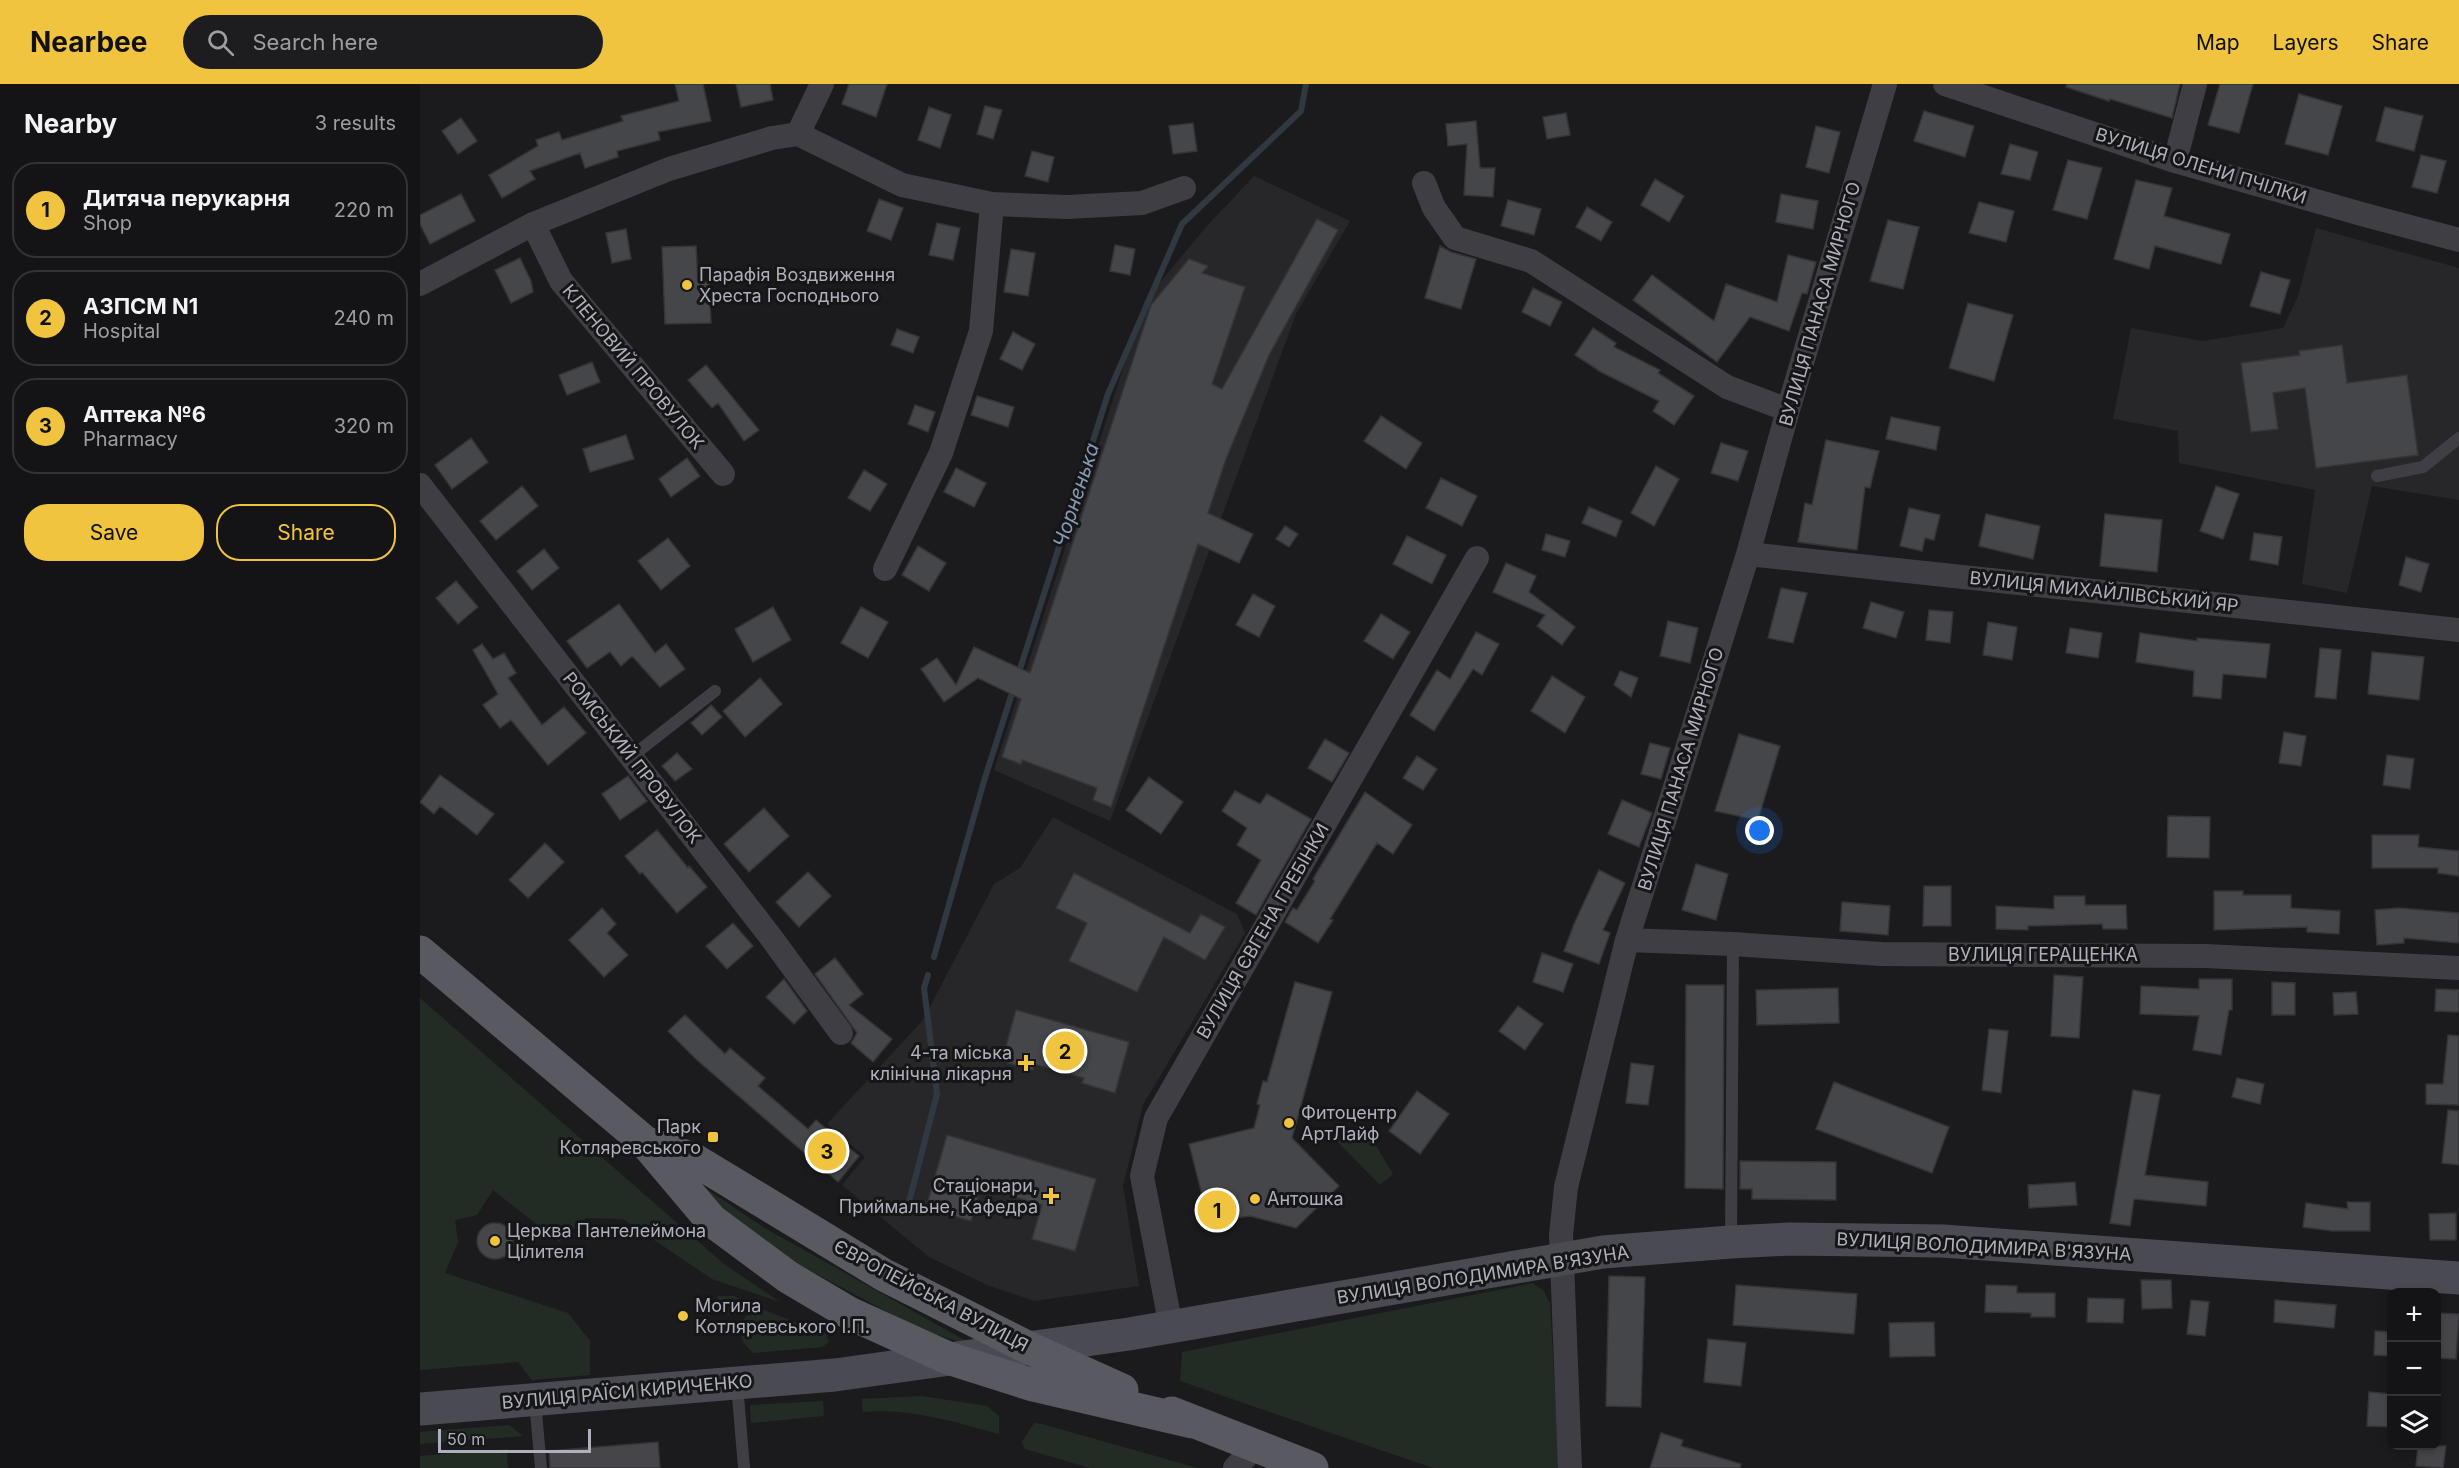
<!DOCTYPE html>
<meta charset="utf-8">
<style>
body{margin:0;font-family:Inter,sans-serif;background:#1d1d1f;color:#f1f3f6}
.controls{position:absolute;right:18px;bottom:18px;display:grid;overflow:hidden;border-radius:12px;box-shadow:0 3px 9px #0003}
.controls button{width:54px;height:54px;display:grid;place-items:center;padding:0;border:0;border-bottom:2px solid #333335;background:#141416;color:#f1f3f6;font:30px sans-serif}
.scale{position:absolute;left:18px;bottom:15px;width:153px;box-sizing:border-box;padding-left:6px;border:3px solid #aeb1bc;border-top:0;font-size:16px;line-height:21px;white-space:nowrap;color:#aeb1bc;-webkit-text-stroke:4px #161618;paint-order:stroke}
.you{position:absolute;left:1340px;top:747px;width:21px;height:21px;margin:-15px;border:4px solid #fff;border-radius:50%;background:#1a73e8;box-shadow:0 0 0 9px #1a73e833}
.badge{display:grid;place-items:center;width:39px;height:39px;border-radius:50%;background:#f1c43f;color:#111;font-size:20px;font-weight:700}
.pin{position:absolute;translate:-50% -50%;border:3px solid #fff;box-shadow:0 2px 6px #0006}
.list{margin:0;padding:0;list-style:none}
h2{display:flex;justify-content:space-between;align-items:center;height:78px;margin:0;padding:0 24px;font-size:26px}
h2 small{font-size:20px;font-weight:400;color:#9d9ea1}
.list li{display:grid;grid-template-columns:39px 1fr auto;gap:18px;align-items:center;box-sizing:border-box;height:96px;margin:0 12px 12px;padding:0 12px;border:2px solid #333335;border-radius:24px}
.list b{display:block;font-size:22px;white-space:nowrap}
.list p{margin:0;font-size:20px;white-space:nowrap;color:#9d9ea1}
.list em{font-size:20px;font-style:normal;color:#9d9ea1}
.actions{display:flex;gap:12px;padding:18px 24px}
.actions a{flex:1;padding:14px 0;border:2px solid #f1c43f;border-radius:24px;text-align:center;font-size:21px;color:#f1c43f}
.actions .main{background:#f1c43f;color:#111}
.icon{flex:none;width:33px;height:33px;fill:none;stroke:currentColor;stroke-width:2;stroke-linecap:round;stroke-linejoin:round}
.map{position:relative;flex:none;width:2039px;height:1384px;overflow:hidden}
header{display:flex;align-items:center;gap:36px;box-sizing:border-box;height:84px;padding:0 30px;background:#f1c43f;color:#111}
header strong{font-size:28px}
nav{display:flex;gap:33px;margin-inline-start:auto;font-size:21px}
.search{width:420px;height:54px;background:#1d1d1f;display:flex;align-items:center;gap:15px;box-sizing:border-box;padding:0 21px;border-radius:33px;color:#9d9ea1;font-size:22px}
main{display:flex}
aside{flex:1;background:#141416}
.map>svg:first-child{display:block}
.built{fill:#27272a}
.green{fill:#232c24}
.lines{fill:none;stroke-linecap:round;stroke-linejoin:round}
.stream{stroke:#303942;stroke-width:6}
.building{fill:#45464a;stroke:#353539;stroke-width:1.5}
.lane{stroke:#3e3e44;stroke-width:12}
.street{stroke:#3e3e44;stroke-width:24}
.secondary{stroke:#4a4b52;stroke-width:33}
.primary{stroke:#585961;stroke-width:33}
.poi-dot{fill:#f1c43f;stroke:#161618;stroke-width:2}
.labels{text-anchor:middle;stroke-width:6;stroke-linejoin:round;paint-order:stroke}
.street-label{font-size:18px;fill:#aeb1bc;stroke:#161618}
.poi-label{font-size:18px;fill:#aeb1bc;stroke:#161618;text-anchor:start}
.water-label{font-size:20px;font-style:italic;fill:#869cb6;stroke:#161618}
</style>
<header>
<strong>Nearbee</strong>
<div class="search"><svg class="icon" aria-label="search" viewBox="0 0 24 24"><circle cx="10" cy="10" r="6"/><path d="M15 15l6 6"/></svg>Search here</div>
<nav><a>Map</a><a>Layers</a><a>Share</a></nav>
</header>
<main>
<aside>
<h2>Nearby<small>3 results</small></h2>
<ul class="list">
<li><span class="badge">1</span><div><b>Дитяча перукарня</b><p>Shop</p></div><em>220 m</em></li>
<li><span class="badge">2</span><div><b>АЗПСМ N1</b><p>Hospital</p></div><em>240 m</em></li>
<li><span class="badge">3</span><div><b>Аптека №6</b><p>Pharmacy</p></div><em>320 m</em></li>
</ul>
<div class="actions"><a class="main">Save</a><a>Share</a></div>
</aside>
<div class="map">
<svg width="2039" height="1384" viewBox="0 0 2039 1384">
<rect width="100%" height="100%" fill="#1b1b1d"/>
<path class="built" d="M834,92L930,137L876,230L690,737L574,686L725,216L786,143Z
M1896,144L2039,184V416L1952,402L1927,509L1882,500L1895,406L1759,379L1758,347L1693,335L1711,244L1783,257L1863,244L1878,212Z
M633,733L817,830L825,849L723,1021L703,1102L719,1202L614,1217L567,1201L509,1173L422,1101L445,1073L407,1040L503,936L574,800L600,784Z"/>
<path class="green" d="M0,914L304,1180L360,1218L292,1195L203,1135L166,1134L139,1158L73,1106L57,1131L35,1136L38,1158L25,1189L148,1229L170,1257V1291L112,1296L98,1278L0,1286Z
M946,1045L973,1090L960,1101L911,1051Z
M257,1085L343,1143L557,1263L501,1246L378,1180L299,1126Z
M1113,1199L1124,1207L1130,1219L1139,1384H1013L760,1297L762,1268Z
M298,1212H314L329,1220L316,1231H304L296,1222Z
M339,1224L406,1250L409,1258L402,1263L333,1269L323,1258L320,1243L326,1232Z
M502,1312L567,1322L579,1332V1350C534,1338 491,1324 443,1328L442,1315Z
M403,1317L404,1332L331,1339L330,1321Z
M614,1339L622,1340L778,1384H670L605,1365L602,1358Z
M89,1341L103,1352L0,1360V1348Z
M87,1365L88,1384H0V1372Z"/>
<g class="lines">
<path class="stream" d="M598,591L688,310L762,140L881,27L886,0
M514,873L564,697L594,603
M489,1118L517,1010L504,904L508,891"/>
</g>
<path class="building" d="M255,0H283L291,37L238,48L240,56L197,67L198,73L165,84L160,69L110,87L115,95L82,114L69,91L118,62L116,56L139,48L142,56L203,37L201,32L259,17Z
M316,0H350L353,16L321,23Z
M429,0H467L456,33L422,20Z
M1647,0H1760L1752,34L1690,15L1689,17L1646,3Z
M1800,0H1833L1819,49L1788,41Z
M1879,10L1922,22L1908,71L1865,60Z
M565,22L582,26L573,55L557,50Z
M509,23L531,31L520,64L498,56Z
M1965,23L2003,32L1994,67L1956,57Z
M1504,27L1554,42L1545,73L1494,57Z
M1146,29L1150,51L1127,55L1123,33Z
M41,34L57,57L38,70L22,47Z
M1056,37L1060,84H1075L1073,113L1044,111L1047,60L1028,62L1026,40Z
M773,39L777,67L753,70L749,42Z
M1396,42L1420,48L1409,89L1386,83Z
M1590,60L1618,68L1610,96L1581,90Z
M612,67L634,73L628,98L605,92Z
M2001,71L2026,77L2017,109L1992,103Z
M1648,76L1682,84L1667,135L1633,126Z
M1235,95L1264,112L1249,138L1221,121Z
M1716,96L1752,104L1744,132L1810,150L1801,180L1735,162L1729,185L1694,175Z
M41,110L55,137L10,160L0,140V131Z
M1361,110L1398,117L1393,145L1356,138Z
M459,115L483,124L471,156L447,147Z
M1088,116L1121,125L1114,151L1081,142Z
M1559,118L1594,127L1586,158L1549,149Z
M1167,123L1192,138L1181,157L1156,143Z
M897,135L918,146L849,271L806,375L788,429L833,450L819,479L778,460L691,723L673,716L677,704L602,676L601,680L582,673L601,615L558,594L524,618L501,585L517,574L536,601L554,563L610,589L731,221L769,175L788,182L782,189L825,203L792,300L802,305Z
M1468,136L1499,143L1483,205L1450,197Z
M517,139L540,144L533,176L509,171Z
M206,145L211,175L192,179L186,149Z
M695,161L715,165L710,191L690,187Z
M276,162L278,197H289L291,239L245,240L242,163Z
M1020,162L1031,168L1056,175L1041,225L1005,214Z
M591,165L615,169L608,212L584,208Z
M1368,171L1396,178L1387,210L1382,209L1369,247L1330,233L1297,278L1213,216L1232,191L1294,237L1306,200L1357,218Z
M100,174L111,197L113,208L91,219L75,186Z
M1841,188L1870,196L1860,230L1830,222Z
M1113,204L1142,218L1130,242L1102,228Z
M1548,219L1593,231L1574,297L1529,284Z
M1173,244L1196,259L1194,263L1240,286L1238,289L1274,312L1254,341L1233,327L1239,317L1181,288L1155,271Z
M477,245L499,253L493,269L471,261Z
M593,248L615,260L602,286L580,275Z
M1922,261L1927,299L1987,291L1998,371L1896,384L1885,304L1853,309L1858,345L1831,348L1821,279L1880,271L1879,267Z
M172,278L180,298L147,311L139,291Z
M286,281L339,346L324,357L298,319L292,324L268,296Z
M557,312L594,323L588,343L551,331Z
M495,321L515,328L508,348L488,340Z
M961,332L1002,359L986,385L944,357Z
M1471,333L1520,343L1516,366L1466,355Z
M206,351L214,375L170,388L163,365Z
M51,354L68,378L32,405L15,381Z
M1406,356L1459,367L1450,404L1445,403L1437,466L1378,458L1385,419L1392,421Z
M1301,359L1328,367L1318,397L1291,389Z
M267,374L280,392L251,413L239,395Z
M1236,382L1259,395L1234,442L1211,429Z
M536,384L566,399L554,423L524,408Z
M444,386L467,400L450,427L428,414Z
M1021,394L1057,412L1042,442L1006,424Z
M102,402L118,422L76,456L60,437Z
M1796,402L1819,410L1803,455L1780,447Z
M1169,423L1202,437L1196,453L1162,439Z
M1489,424L1520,431L1514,456L1505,454L1502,467L1480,462Z
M1566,430L1620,442L1613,475L1559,462Z
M1685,430L1742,436L1737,488L1680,482Z
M865,442L878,450L869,463L856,455Z
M1834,449L1862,453L1858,481L1830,476Z
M1126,450L1150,457L1145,473L1122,466Z
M987,452L1026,471L1012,500L973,480Z
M248,454L270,482L241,506L218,477Z
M498,462L526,479L509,507L482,491Z
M124,465L139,484L112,506L97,487Z
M1986,473L2009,480L2001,508L1979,501Z
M1086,479L1116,492L1109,508L1155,543L1142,561L1117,542L1125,531L1073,508Z
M36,497L58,523L38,540L16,514Z
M1361,504L1387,509L1373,559L1348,554Z
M833,510L855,522L839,553L816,541Z
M1451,518L1484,528L1476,554L1443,544Z
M199,520L235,569L246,560L265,585L240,603L212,572L201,582L190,568L167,584L147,557Z
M353,523L371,556L333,578L315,545Z
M441,523L468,538L448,574L421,559Z
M1509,526L1533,528L1530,559L1506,556Z
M961,530L990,548L973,575L944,557Z
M1248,537L1278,544L1270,579L1240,572Z
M1568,538L1597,543L1592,576L1563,571Z
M1650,544L1682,549L1678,574L1646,569Z
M1056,548L1079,560L1062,591L1053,585L1014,647L990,631L1017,586L1030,595Z
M1720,549L1777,557V554L1850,560L1846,594L1803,590L1801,615L1773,612L1774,587L1716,578Z
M62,560L73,575L84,569L96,589L88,594L122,641L144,623L166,649L128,681L91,636L80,644L63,621L78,610L53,566Z
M1900,564L1921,566L1916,615L1895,613Z
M1952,568L2004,573L1999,616L1948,610Z
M1200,587L1218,594L1211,613L1194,601Z
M1132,592L1165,613L1145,649L1111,627Z
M340,594L362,620L325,653L303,627Z
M291,621L302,633L282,651L271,639Z
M1864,648L1886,652L1881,682L1859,679Z
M1319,650L1360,662L1338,736L1295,727Z
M905,655L929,669L912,698L888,684Z
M1230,659L1250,664L1241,695L1221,690Z
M257,669L272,685L255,697L242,682Z
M1967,671L1994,675L1990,705L1963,701Z
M997,672L1017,685L1003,706L983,694Z
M20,691L74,730L57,751L20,722L14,730L0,718Z
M208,692L227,717L200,736L182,710Z
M729,693L763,718L741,750L706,726Z
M815,707L840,720L847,710L891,735L836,831L816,819L841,776L817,761L827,744L802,727Z
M945,708L992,741L973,770L957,759L910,835L913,836L898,859L865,838L873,824L877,826L895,797L893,795Z
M1202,716L1232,729L1219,763L1188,750Z
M344,724L369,752L329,788L304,760Z
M1748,732L1790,733L1789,774L1747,773Z
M237,746L268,784L269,782L287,803L257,829L222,788L220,790L205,772Z
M1952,751H1999L1998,763L2039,767V792L2018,789V784H1952Z
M125,759L144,778L108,814L89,796Z
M1276,780L1308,790L1296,836L1262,826Z
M1179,786L1205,799L1183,846L1190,849L1179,880L1144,867L1154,840Z
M388,788L411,812L379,843L356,818Z
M654,789L770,849L781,830L805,843L785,876L744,853L717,908L649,877L667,839L636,824Z
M1504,802H1531V842H1503Z
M1794,807H1823V811H1871V824L1920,827L1919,850L1887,848V843L1794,846Z
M1634,812H1665V821H1706L1707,845H1683L1682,840L1608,842V846L1576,845V822L1634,825Z
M1422,818L1470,822L1468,851L1420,847Z
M182,824L196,840L187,849L208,871L184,893L149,856Z
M1979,824L2039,829V859L1984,854V859L1957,861L1955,826Z
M313,839L333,862L307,885L286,862Z
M1122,869L1153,880L1143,908L1113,898Z
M415,874L443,910L429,921L472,955L453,978L431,959L437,949L395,890Z
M1634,891L1663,893L1659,954L1631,952Z
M364,895L387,927L374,940L346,913Z
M1779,895H1812V926H1809L1801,971L1773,966L1779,932L1720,930L1721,902L1779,905Z
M875,898L912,908L872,1054L919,1102L876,1144L830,1132L789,1138L769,1060L834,1044L840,1021L837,1020L843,997L847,998Z
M1852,898L1875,899V931H1852Z
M1266,901H1304L1303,1105L1265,1104Z
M1418,904L1419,939L1337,941L1336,906Z
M2016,905L2039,906V928L2015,927Z
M1936,908L1938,930L1914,931L1913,909Z
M1098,922L1123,940L1105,966L1079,947Z
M596,926L709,958L695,1009L662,999L664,994L614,980L613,986L582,977Z
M265,931L305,970L310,964L345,994L338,1002L388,1045L396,1036L439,1072L418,1098L277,976L248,947Z
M1569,945L1588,947L1581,1009L1562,1006Z
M2028,951L2039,952V1021L2006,1020V1000H2023Z
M1211,979L1234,982L1228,1021L1206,1019Z
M1817,994L1844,1000L1840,1020L1812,1013Z
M1414,998L1529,1043L1512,1089L1396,1045Z
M1713,1006L1740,1011L1725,1091L1788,1098L1786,1122L1714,1115L1710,1142L1690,1139Z
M997,1007L1029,1030L1000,1070L969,1047Z
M2028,1026L2039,1027V1081L2022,1079Z
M527,1051L676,1095L655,1167L612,1155L622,1121L561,1103L551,1137L506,1124Z
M1320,1077L1416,1078V1116L1332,1115V1105H1320Z
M1655,1098L1657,1121L1609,1124L1608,1101Z
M1927,1118H1950V1147H1913L1883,1143L1886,1119L1928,1125Z
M2036,1129V1156H2010L2009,1130Z
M57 1157a18 18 0 1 1 36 0a18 18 0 1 1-36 0Z
M1189,1192L1225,1193L1221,1323L1186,1322Z
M1721,1196H1751L1752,1224L1722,1225Z
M1316,1201L1437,1210L1434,1250L1313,1241Z
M1566,1201L1597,1202V1209H1635V1233H1611V1229L1565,1228Z
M1668,1214L1704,1215L1703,1239L1667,1238Z
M1771,1216L1789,1218L1785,1252L1767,1250Z
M1855,1216L1916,1221L1914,1244L1854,1238Z
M2016,1229L2039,1230L2036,1275L2016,1274Z
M1514,1238L1515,1272L1470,1273L1469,1239Z
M1955,1247L1971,1248V1272L1954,1271Z
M1288,1255L1326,1259L1321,1302L1284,1298Z
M1949,1308L1971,1310V1343L1947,1342Z
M1241,1349L1263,1356L1261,1362L1321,1380L1320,1384H1230Z
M238,1358L240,1384H130L129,1367Z
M1998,1362H2026L2023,1384L1996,1382Z"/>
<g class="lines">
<path class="lane" d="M1957,392L2003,383L2039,354
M211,673L295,607
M1311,1156L1313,860
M317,1300L324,1384
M115,1317L121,1384"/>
<path class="street" d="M1525,0L1755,77L1945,131L2039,156
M378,50L402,0
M1755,77L1775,0
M1004,99L1014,124L1035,154L1111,177L1307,303L1368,326
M113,140L141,197L303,390
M0,200L113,140L249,85L352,54L378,50L482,101L572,120L647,123L722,119L764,104
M0,401L350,852L421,949
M1328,470L2039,546
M465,485L521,369L561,247L572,120
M1207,856L1313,860L1461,870L1785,872L2039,884
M751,1243L722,1092L736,1034L1057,474
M815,1384L835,1363
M1150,1384L1141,1151L1146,1103L1207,856L1328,470L1368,326L1465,0"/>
<path class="secondary" d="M0,1325L415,1291L709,1250L1183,1168L1311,1158L1370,1155L1523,1157L2039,1194"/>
<path class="primary" d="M0,868L226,1059L291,1136L368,1193L429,1229L528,1274L613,1301L772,1338
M227,1059L273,1075L464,1191L609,1264L702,1306
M752,1329L892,1384"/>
</g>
<g class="poi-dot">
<circle cx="267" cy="201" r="6"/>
<path d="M603 970h6v6h6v6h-6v6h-6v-6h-6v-6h6z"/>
<circle cx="869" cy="1039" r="6"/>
<rect x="287" y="1047" width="12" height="12" rx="3"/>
<path d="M628 1103h6v6h6v6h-6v6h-6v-6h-6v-6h6z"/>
<circle cx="835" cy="1115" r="6"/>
<circle cx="75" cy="1157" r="6"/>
<circle cx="263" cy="1232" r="6"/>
</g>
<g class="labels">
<g class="street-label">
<text transform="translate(1781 82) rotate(17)" y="6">ВУЛИЦЯ ОЛЕНИ ПЧІЛКИ</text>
<text transform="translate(1400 220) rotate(-74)" y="6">ВУЛИЦЯ ПАНАСА МИРНОГО</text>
<text transform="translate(213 283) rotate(50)" y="6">КЛЕНОВИЙ ПРОВУЛОК</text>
<text transform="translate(1684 508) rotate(6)" y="6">ВУЛИЦЯ МИХАЙЛІВСЬКИЙ ЯР</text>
<text transform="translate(212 674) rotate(52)" y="6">РОМСЬКИЙ ПРОВУЛОК</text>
<text transform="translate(1261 685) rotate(-73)" y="6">ВУЛИЦЯ ПАНАСА МИРНОГО</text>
<text transform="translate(843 847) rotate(-60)" y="6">ВУЛИЦЯ ЄВГЕНА ГРЕБІНКИ</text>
<text x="1623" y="877">ВУЛИЦЯ ГЕРАЩЕНКА</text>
<text transform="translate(1564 1163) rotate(3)" y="6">ВУЛИЦЯ ВОЛОДИМИРА В'ЯЗУНА</text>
<text transform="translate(1063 1191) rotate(-9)" y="6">ВУЛИЦЯ ВОЛОДИМИРА В'ЯЗУНА</text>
<text transform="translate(511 1212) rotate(28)" y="6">ЄВРОПЕЙСЬКА ВУЛИЦЯ</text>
<text transform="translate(207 1308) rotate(-5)" y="6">ВУЛИЦЯ РАЇСИ КИРИЧЕНКО</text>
</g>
<g class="poi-label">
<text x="279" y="197">Парафія Воздвиження<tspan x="279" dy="21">Хреста Господнього</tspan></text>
<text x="592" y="975" text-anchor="end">4-та міська<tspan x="592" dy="21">клінічна лікарня</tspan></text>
<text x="881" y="1035">Фитоцентр<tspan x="881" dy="21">АртЛайф</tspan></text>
<text x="281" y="1049" text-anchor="end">Парк<tspan x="281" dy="21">Котляревського</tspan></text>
<text x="618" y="1108" text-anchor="end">Стаціонари,<tspan x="618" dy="21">Приймальне, Кафедра</tspan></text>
<text x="847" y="1121">Антошка</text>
<text x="87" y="1153">Церква Пантелеймона<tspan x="87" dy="21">Цілителя</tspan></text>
<text x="275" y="1228">Могила<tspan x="275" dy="21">Котляревського І.П.</tspan></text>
</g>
<g class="water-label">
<text transform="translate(656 411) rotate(-72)" y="7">Чорненька</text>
</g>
</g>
</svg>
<div class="controls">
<button>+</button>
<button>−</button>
<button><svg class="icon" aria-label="layers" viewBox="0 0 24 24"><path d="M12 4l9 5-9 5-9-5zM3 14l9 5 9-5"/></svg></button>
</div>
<div class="scale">50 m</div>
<div class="you"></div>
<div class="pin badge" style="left:797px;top:1126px">1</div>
<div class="pin badge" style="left:645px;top:967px">2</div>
<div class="pin badge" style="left:407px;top:1067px">3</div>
</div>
</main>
